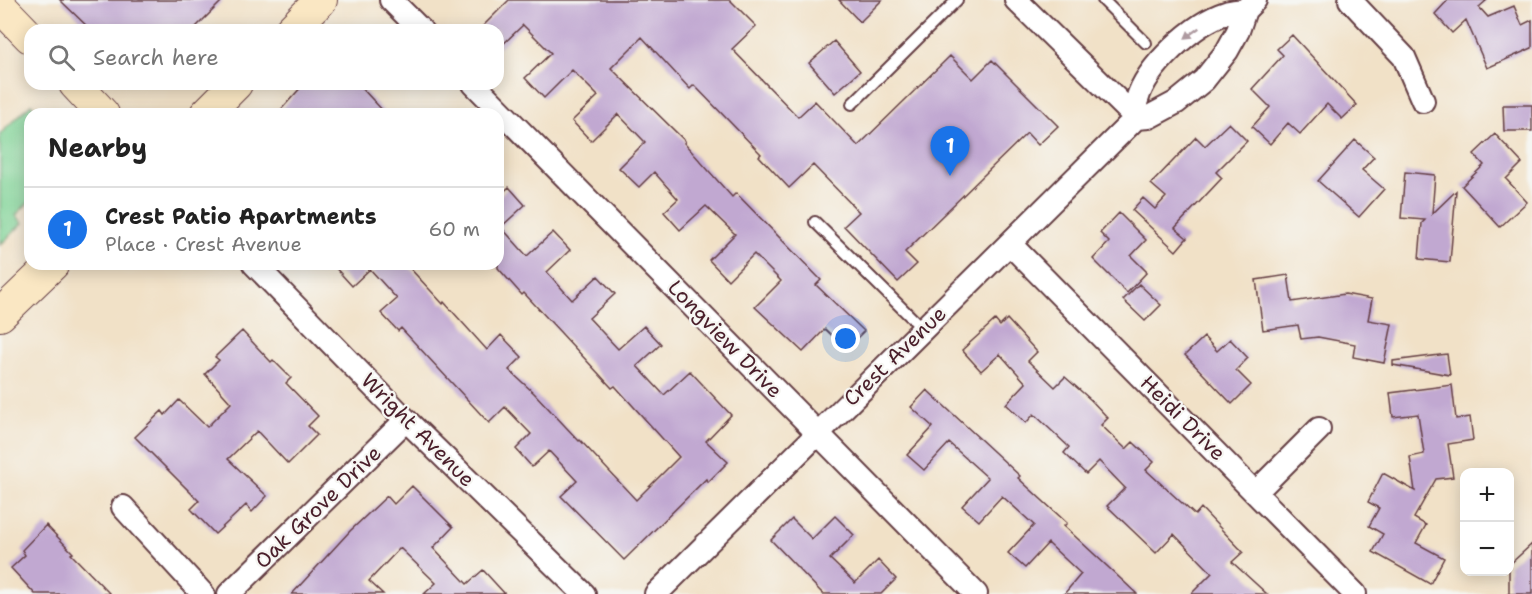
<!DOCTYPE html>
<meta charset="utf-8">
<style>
body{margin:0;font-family:"Shantell Sans",sans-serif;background:#f2f2f2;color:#222}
.controls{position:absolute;right:18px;bottom:18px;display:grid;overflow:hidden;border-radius:12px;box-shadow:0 3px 15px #0003}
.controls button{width:54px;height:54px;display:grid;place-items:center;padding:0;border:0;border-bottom:2px solid #e0e0e0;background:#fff;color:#222;font:30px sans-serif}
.you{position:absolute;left:846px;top:339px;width:21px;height:21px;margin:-15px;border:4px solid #fff;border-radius:50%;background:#1a73e8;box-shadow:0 0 0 9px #1a73e833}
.badge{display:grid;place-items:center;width:39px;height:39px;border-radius:50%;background:#1a73e8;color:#fff;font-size:20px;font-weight:700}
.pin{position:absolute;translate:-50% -50px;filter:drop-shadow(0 2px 3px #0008)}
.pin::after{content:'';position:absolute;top:32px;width:21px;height:18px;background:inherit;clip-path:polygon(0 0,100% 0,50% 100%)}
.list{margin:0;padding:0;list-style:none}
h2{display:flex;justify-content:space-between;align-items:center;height:78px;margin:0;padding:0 24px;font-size:26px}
h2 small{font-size:20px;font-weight:400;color:#767676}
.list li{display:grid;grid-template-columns:39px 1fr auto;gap:18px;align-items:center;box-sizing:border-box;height:84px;padding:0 24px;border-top:2px solid #e0e0e0}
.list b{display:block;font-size:22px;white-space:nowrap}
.list p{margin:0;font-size:20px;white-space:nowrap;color:#767676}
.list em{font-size:20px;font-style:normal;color:#767676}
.icon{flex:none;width:33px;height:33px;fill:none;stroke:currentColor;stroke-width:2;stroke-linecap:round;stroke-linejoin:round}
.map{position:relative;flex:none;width:1532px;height:594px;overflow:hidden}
.search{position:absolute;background:#fff;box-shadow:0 3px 15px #0003;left:24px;top:24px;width:480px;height:66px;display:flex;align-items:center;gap:15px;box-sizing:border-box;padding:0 21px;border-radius:18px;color:#767676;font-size:22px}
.panel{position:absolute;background:#fff;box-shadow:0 3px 15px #0003;left:24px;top:108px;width:480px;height:162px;border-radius:18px}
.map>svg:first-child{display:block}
.green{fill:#80d396;stroke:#657960;stroke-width:1.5}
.building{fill:#c1a8d1}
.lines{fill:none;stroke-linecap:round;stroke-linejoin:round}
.lane-casing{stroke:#633c42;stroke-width:14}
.street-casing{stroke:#633c42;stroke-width:26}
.secondary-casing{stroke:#633c42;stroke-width:34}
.lane{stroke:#fff;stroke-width:10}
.street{stroke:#fff;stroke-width:22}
.secondary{stroke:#fae7c3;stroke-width:32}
.oneway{fill:#ae9aa0}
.labels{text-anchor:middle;stroke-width:4.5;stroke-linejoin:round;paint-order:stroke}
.street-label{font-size:21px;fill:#4a1f2b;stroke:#f6f6f2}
</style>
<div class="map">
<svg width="1532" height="594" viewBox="0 0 1532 594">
<rect width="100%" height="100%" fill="#f6f6f2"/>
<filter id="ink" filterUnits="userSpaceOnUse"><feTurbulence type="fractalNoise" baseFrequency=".0167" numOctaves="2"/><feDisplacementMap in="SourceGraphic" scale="12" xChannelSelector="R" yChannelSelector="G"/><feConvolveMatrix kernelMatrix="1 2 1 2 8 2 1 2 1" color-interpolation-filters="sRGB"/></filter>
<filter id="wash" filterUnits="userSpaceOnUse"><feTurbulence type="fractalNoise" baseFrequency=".008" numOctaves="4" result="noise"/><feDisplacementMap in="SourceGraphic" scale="24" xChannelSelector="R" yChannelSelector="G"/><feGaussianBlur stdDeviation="1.35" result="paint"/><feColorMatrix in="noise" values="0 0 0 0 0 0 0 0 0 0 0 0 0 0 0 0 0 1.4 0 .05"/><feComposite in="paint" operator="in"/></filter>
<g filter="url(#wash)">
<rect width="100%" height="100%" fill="#f1e1c7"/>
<path class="green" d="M31,104L40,114H30V201L16,215L23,223L0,245V134Z"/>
<g id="blocks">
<path class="building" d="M60,0H223L193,30H91Z
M509,0H730L756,26L732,49L798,117L815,101L858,146L950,56L973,79L992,60L1058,126L1038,145L1027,133L905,252L917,264L898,282L844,226L859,212L813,165L789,188L759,156L761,154L694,85L690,89L642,37L611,68L685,141L684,143L732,197L736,193L821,280L816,285L864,331L846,349L825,329L803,352L755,307L781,281L754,254L728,280L709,260L735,234L706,206L680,230L664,212L678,199L654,172L639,187L619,168L645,142L618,114L591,141L572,121L598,96L572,70L544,98L525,78L551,53L523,25L498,49V30H479Z
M839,0H882L860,22Z
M1448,0H1487L1479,7L1488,17L1514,6L1522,25L1532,20V48L1487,68L1466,20L1452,33L1435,14Z
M1292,35L1357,105L1342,119L1327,104L1300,134L1288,123L1270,144L1252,127L1270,107L1252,89L1283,55L1277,49Z
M834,41L860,71L835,93L809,63Z
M304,84H358L386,114H277Z
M1503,105H1532V131H1504Z
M1229,123L1247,141L1216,172L1222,178L1175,228L1187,238L1176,251L1132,210L1143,198L1155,209L1166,197L1151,184L1196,137L1205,146Z
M1495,134L1522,163L1506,179L1527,202L1500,227L1462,186L1484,165L1474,154Z
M1355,140L1374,157L1362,170L1384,189L1359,217L1318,181Z
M1405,172L1435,175L1432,214L1456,191L1450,262L1419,259L1422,223L1425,220L1401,218Z
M509,187L525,205L501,227L527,256L553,232L570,250L547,272L572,300L598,276L615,294L589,318L618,349L644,326L661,344L637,366L664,395L690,371L731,415L706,441L728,462L708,482L706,479L624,560L561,496L577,481L549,451L532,467L516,449L531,434L505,407L489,423L401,328L398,331L381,313L397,299L370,269L352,286L332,264H406L443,304L444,302L487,350L501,335L522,357L509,370L534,393L579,441L580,440L636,500L679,457L615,386L612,388L524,293L522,295L498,268V197Z
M1119,213L1146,240L1131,256L1147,272L1127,293L1093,259L1109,242L1100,233Z
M1288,275L1292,302L1345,294L1372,299L1368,320L1392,324L1384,363L1353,357L1355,344L1318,337L1301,339L1298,325L1263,330L1256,280Z
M1139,284L1161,305L1145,321L1123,300Z
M1007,319L1037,352L1028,361L1055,387L1065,377L1091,400L1108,418L1101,425L1126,449L1133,442L1154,462L1146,470L1195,515L1201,508L1243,552L1232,562L1267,594H1191L1212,573L1174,534L1156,553L1107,506L1125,488L1099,461L1086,474L1064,453L1069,447L1034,414L1026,423L1006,404L1026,383L1000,354L981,371L962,350L995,320L1000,326Z
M242,331L271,362L273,360L291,378L286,383L318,416L308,426L317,435L288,464L257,431L228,459L267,496L252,512L246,505L215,534L191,509L199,501L135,437L162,411L165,415L179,400L207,427L231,403L205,374L219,360L215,357Z
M1204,337L1217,351L1230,339L1248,358L1236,370L1251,385L1232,404L1185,355Z
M1447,354L1450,375L1393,365V361Z
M1452,385L1456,419L1470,417L1473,440L1448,444L1453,477L1436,479L1414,518L1426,525L1416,543L1444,558L1430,584L1373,552L1383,534L1369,526L1379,508L1368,502L1383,473L1415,491L1410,457L1424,454L1418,414L1393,417L1390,393Z
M927,390L1020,476L1018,478L1067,523L1064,526L1137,594H1064L1081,574L1048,543L1025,568L1008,553L1034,525L1002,496L979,521L962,506L988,478L949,443L924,470L907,455L933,427L911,407Z
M412,486L453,527L433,548L467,584L483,570L505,594H424L436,583L400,548L369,581L383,594H292L350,531L387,496L394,504Z
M835,516L854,535L830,559L855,583L878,560L896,579L881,594H823L771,540L792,519L812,539Z
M46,525L73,553L71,554L110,594H35L11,568L25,555L22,550Z
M1532,544V594H1509V565Z"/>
</g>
</g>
<g filter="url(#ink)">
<use href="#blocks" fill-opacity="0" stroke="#633c42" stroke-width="1.5"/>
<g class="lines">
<g class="lane-casing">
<path id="lane" d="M1103,0L1146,43
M852,104L957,0
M815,222L923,329"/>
</g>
<g class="street-casing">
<path id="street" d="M391,0L421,30
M1016,0L1136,118
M1350,0L1404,57L1423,101
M474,84L976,594
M1136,118C1136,113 1135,105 1137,100C1146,67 1194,23 1226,13C1232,11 1239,11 1245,10
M1010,244L1355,594
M254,264L406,420L584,594
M1256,492L1319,429
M123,507L203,594
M229,594L406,420
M656,594L1136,118L1149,117L1177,102L1204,80L1227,51L1238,31L1245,10L1255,0"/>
</g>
<g class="secondary-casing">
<path id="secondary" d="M0,6L30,37
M291,30L321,0
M75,84L103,114
M206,114L236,84
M0,315L53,264"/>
</g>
<use href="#lane" class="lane"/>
<use href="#street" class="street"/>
<use href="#secondary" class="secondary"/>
</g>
<defs><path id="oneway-solid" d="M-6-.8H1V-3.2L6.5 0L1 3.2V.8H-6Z" transform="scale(1.5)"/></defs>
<use class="oneway" href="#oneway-solid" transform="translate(1192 33) rotate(144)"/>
</g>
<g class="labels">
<g class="street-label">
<text transform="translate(725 339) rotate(46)" y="7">Longview Drive</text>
<text transform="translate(895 356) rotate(-44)" y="7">Crest Avenue</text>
<text transform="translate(1183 418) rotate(45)" y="7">Heidi Drive</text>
<text transform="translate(418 430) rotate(45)" y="7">Wright Avenue</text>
<text transform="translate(318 507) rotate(-44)" y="7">Oak Grove Drive</text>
</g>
</g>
</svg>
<div class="controls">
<button>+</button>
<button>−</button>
</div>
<div class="you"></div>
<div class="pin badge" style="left:950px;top:176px">1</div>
<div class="search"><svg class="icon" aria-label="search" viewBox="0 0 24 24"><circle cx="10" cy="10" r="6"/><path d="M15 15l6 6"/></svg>Search here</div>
<section class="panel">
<h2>Nearby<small></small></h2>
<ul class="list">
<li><span class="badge">1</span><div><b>Crest Patio Apartments</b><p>Place · Crest Avenue</p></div><em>60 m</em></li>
</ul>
</section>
</div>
